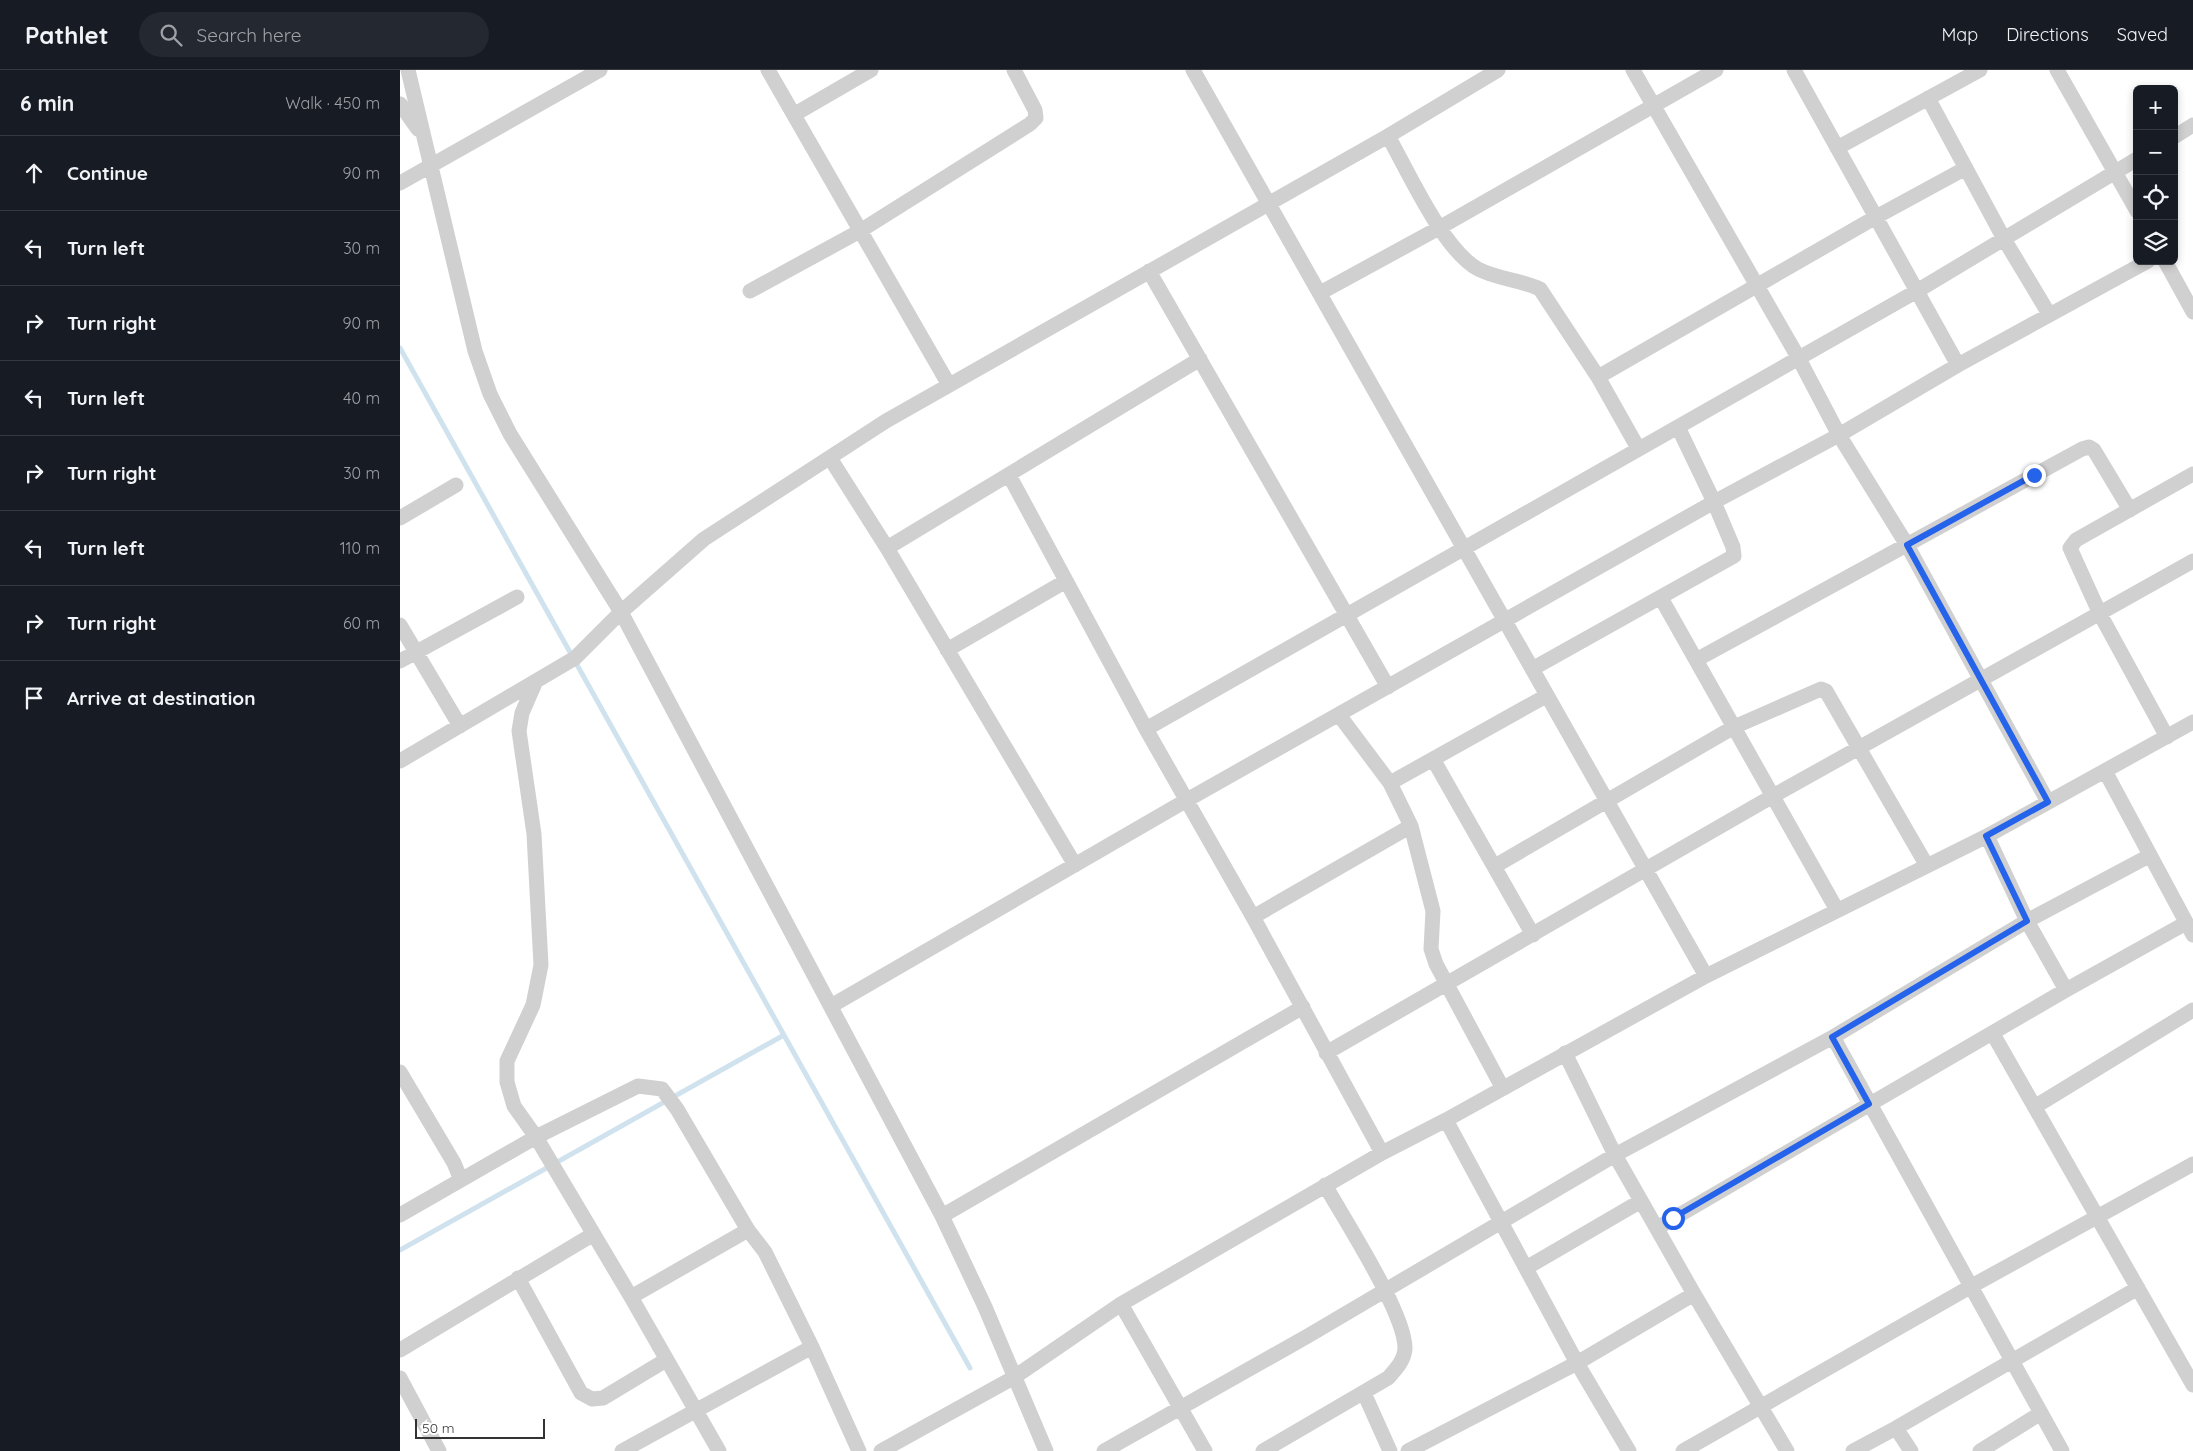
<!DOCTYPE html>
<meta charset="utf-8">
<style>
body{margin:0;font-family:Quicksand,sans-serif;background:#242831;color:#f1f3f6}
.controls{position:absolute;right:15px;top:15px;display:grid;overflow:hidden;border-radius:8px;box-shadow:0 2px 8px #0003}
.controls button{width:45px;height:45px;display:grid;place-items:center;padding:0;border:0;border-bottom:1px solid #363941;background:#171b24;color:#f1f3f6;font:25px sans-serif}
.scale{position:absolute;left:15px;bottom:12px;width:130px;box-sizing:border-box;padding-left:5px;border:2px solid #333;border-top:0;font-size:14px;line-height:18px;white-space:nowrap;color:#333;-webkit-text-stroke:4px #fff;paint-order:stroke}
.stop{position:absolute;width:15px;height:15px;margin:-11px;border:4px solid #2563eb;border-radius:50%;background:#fff}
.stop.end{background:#2563eb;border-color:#fff;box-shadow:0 1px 5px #0008}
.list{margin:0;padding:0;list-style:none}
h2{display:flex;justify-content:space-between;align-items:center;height:65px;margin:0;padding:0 20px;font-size:21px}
h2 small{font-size:16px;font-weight:400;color:#9ea1a6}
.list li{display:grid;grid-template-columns:32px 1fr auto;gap:15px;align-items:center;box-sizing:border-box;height:75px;padding:0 20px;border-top:1px solid #363941}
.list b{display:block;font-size:19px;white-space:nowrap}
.list em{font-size:16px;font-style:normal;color:#9ea1a6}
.icon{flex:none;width:28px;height:28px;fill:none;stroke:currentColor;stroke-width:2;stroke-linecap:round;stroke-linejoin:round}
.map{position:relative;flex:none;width:1793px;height:1381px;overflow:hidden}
header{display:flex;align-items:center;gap:30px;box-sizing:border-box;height:70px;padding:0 25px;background:#171b24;border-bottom:1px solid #363941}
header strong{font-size:24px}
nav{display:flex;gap:28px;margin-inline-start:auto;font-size:18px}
.search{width:350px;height:45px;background:#242831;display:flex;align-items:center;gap:12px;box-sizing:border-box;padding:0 18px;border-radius:28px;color:#9ea1a6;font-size:19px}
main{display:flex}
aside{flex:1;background:#171b24}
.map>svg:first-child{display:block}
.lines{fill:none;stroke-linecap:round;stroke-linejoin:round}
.stream{stroke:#cfe2ee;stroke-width:5}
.street{stroke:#d0d0d0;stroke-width:15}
.route{stroke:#2563eb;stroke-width:6}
</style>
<header>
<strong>Pathlet</strong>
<div class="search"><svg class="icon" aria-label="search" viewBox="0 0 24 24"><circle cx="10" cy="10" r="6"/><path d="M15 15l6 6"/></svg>Search here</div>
<nav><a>Map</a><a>Directions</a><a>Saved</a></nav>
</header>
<main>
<aside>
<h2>6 min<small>Walk · 450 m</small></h2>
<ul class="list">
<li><svg class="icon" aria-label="ahead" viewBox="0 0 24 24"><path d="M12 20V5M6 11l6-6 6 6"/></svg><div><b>Continue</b></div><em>90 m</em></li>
<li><svg class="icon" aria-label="left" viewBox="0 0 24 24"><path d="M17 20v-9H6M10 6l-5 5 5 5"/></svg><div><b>Turn left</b></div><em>30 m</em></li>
<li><svg class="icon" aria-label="right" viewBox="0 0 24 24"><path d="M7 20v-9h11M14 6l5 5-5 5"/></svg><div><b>Turn right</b></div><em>90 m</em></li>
<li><svg class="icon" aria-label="left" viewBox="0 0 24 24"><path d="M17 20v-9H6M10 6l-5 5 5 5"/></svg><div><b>Turn left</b></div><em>40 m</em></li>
<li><svg class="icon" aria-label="right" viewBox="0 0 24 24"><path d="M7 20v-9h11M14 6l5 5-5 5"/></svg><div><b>Turn right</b></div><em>30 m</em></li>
<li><svg class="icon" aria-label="left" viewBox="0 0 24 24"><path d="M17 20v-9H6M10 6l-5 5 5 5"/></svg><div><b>Turn left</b></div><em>110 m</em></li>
<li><svg class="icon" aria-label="right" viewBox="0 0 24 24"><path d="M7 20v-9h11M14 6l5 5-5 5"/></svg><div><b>Turn right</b></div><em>60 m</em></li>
<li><svg class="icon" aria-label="arrive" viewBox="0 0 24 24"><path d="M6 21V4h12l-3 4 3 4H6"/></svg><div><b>Arrive at destination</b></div></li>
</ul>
</aside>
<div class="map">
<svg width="1793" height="1381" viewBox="0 0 1793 1381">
<rect width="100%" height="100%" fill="#fff"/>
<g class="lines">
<path class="stream" d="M0,278L570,1298
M0,1180L384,965"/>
<path class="street" d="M8,0L75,281L90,324L110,364L221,542L542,1146L585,1237L646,1381
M368,0L549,315
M793,0L1306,906
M1233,0L1398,287L1439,365L1507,475L1648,732
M1394,0L1558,295
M1657,0L1737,141
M1528,28L1604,169L1649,244
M0,34L18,59
M395,44L471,0
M988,66C1008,101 1043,180 1078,199C1097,209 1121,210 1140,219L1198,307L1238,378
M1774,67L1793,55
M1437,78L1580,0
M0,113L200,0
M1765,191L1793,242
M749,201L988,617
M350,221L460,161L630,54L636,48L635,40L614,0
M920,223L1039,158L1316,0
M1198,307L1476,147L1566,98
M430,388L487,478L675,795
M609,405L746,659L853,847L982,1083
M0,448L56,415
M487,478L800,289
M1261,528L1437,840
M0,555L60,656
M547,580L666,511
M1296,590L1682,379L1689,377L1694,380L1730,440
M0,591L117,527
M1132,599L1334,486L1333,477L1314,432L1278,357
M136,611L122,643L119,661L134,764L141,895L133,935L107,991V1012L114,1036L136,1067L231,1227L319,1381
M939,645L990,713L1011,756L1033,841L1031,879L1036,894L1102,1017
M746,659L1517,221L1737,89
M1767,667L1700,544L1670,478L1676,470L1793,404
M1033,689L1133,865
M0,691L175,588L221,542L304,469L486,351L988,66L1098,0
M1705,701L1793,865
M990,713L1146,626
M1587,766L1627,851L1666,920
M1095,796L1334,657L1421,619L1426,621L1527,796
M853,847L1011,756
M431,936L787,730L1314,432L1439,365L1558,295L1748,191
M1593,964L1793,1315
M1433,967L1662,1381
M926,983L1373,726L1793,491
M1165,983L1215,1085L1294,1224L1387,1381
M0,1002L54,1093L61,1110
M1636,1036L1793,940
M1046,1050L1177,1293L1229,1381
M0,1145L136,1067L238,1016L262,1019L277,1039L348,1160L365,1182L412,1277L459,1381
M542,1146L903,937
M1257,1158L1666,920L1786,853
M1126,1198L1241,1131
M118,1208L181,1323L192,1329L203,1328L266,1290
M231,1227L348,1160
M721,1234L805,1381
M0,1280L192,1165
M0,1308L39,1381
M964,1323L990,1381
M1496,1358L1511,1381
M222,1381L412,1277
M481,1381L613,1308L721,1234L982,1083L1046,1050L1306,906L1587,766L1793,652
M704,1381L906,1267L1215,1085L1433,967L1627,851L1749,786
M863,1381L988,1308C996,1299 1004,1291 1005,1279C1006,1244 944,1149 925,1115
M1008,1381L1177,1293L1294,1224
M1283,1381L1570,1217L1793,1094
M1453,1381L1496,1358L1738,1218
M1580,1381L1641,1343"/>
</g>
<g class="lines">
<path class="route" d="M1273,1148L1469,1034L1432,967L1627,851L1586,766L1648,732L1507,475L1634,405"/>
</g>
</svg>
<div class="controls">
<button>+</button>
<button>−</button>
<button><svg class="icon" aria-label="locate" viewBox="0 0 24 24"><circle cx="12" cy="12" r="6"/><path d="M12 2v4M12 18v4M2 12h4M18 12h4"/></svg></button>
<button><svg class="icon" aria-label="layers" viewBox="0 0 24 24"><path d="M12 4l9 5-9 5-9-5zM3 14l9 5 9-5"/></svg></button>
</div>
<div class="scale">50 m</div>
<div class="stop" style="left:1273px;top:1148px"></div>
<div class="stop end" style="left:1634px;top:405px"></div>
</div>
</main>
